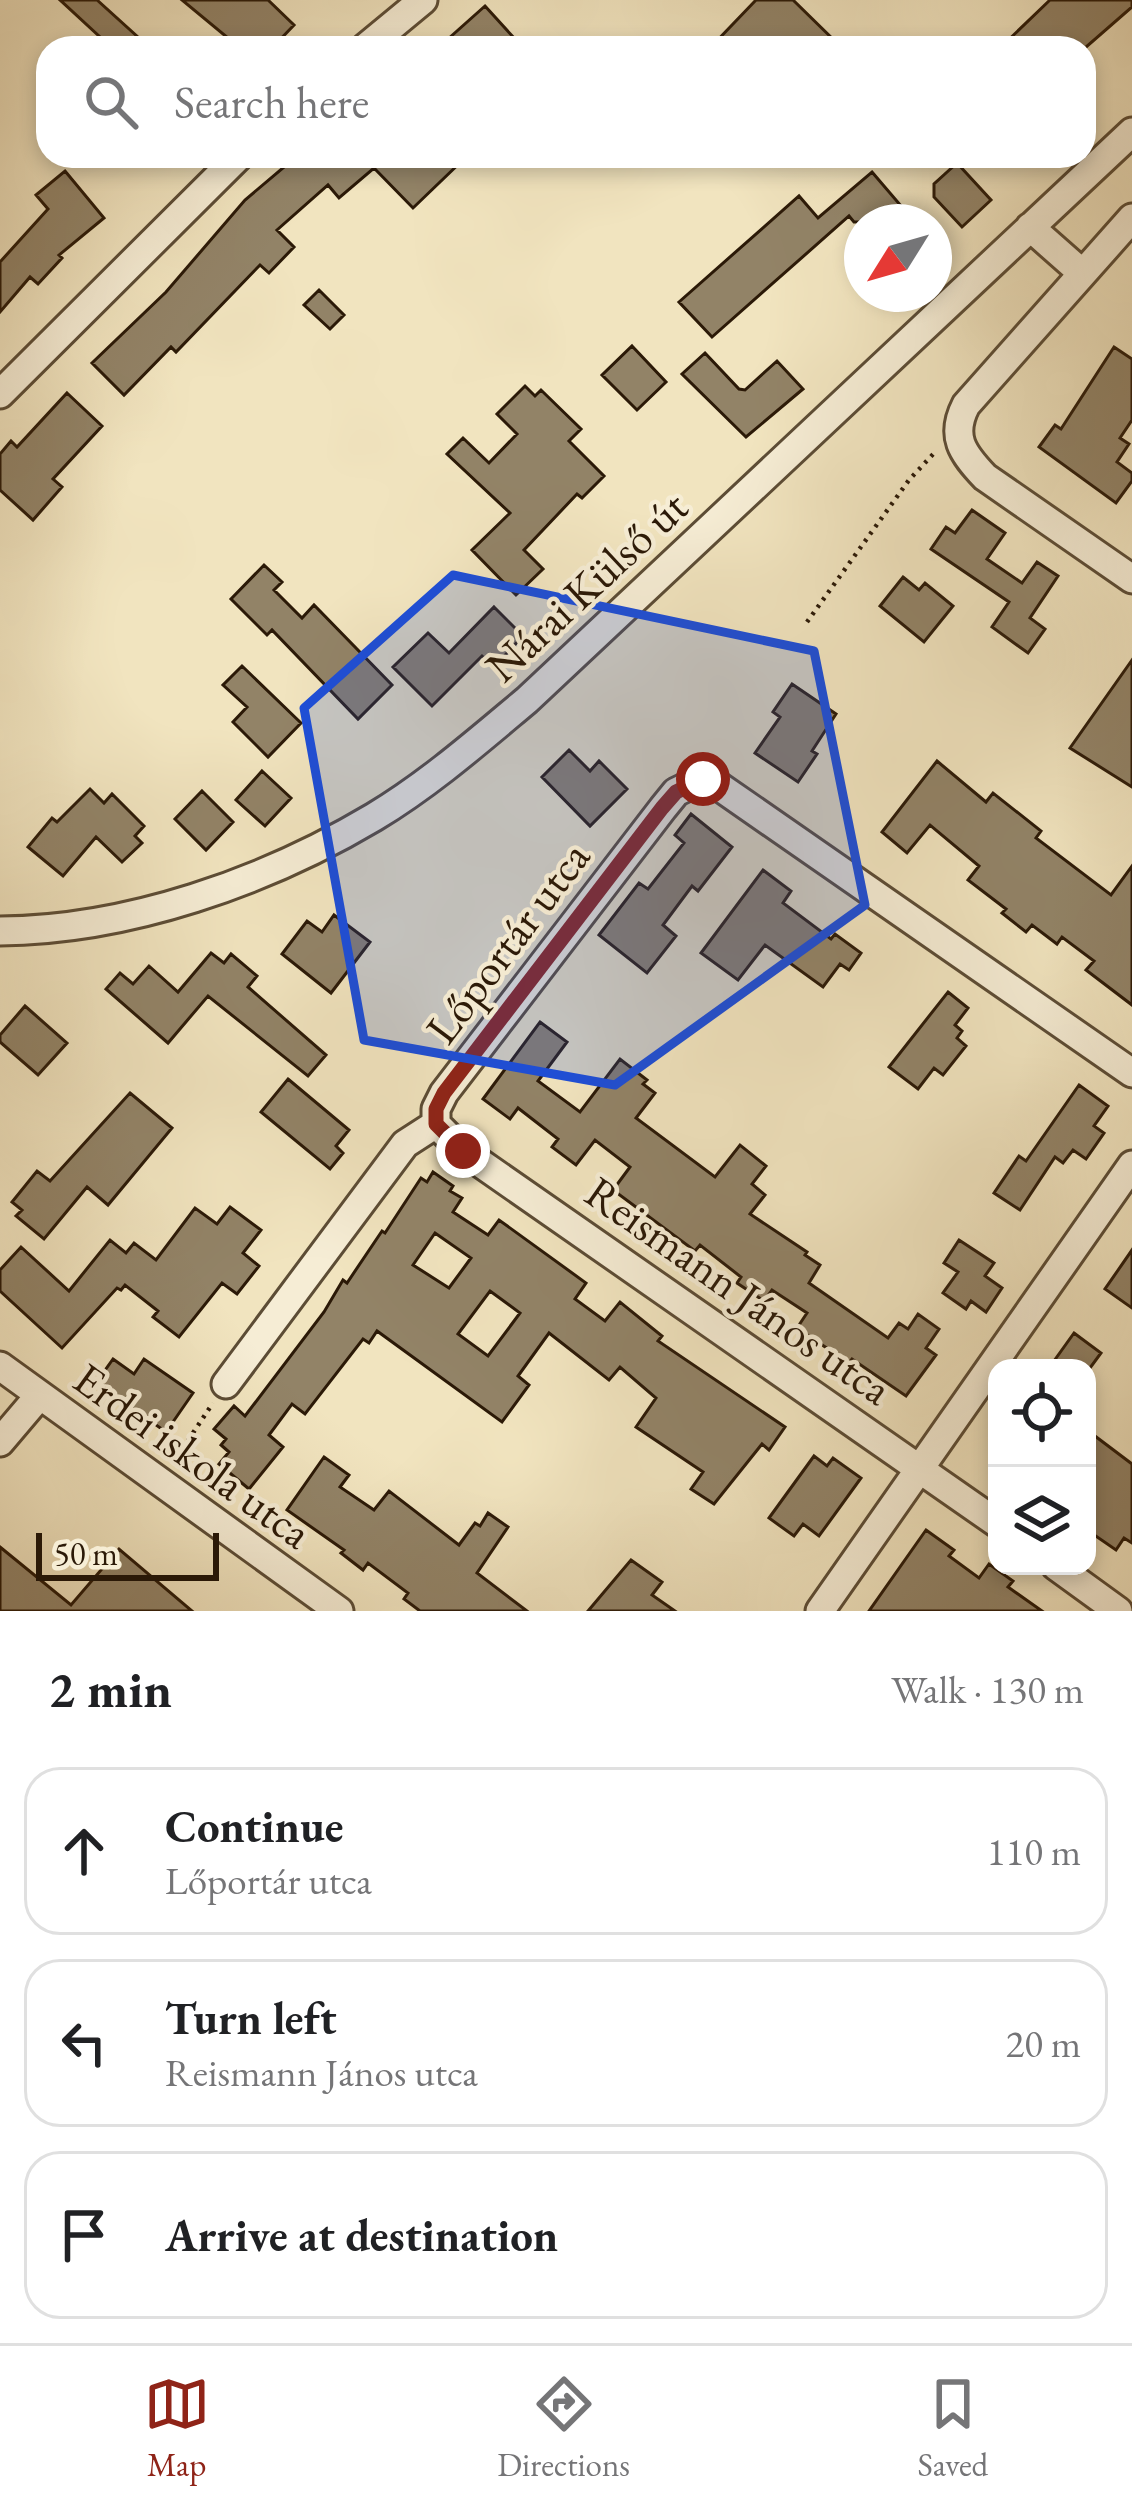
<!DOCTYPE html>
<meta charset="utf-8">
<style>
body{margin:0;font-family:"EB Garamond",serif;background:#f2f2f2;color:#202124}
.controls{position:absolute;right:36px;bottom:36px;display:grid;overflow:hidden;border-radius:24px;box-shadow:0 6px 18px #0003}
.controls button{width:108px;height:108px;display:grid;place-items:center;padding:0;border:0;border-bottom:3px solid #e0e0e0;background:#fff;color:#202124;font:60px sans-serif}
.compass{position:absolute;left:844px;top:204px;width:108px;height:108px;border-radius:50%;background:#fff;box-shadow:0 6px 18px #0003;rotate:233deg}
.scale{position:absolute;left:36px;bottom:30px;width:183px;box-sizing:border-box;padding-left:12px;border:6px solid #2b1907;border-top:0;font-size:33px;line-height:42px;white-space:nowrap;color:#2b1907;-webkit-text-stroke:9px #f6edd5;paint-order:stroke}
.stop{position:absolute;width:36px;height:36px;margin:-27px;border:9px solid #8f2418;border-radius:50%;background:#fff}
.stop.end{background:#8f2418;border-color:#fff;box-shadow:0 3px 12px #0008}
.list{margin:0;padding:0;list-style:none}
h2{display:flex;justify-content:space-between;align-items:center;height:156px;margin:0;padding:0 48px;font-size:51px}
h2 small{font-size:39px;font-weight:400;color:#757577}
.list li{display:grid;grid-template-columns:78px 1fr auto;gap:36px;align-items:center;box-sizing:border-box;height:168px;margin:0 24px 24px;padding:0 24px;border:3px solid #e0e0e0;border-radius:36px}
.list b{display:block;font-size:45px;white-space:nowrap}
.list p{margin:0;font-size:39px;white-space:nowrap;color:#757577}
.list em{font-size:39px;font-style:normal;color:#757577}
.icon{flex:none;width:66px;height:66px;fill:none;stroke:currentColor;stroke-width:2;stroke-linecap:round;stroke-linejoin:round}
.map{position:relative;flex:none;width:1132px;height:1611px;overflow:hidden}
.search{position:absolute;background:#fff;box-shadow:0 6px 18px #0003;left:36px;right:36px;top:36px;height:132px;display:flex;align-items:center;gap:30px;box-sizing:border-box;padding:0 42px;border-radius:36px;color:#757577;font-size:45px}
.sheet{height:732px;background:#fff}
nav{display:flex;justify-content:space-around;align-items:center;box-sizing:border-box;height:168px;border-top:3px solid #e0e0e0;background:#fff;font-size:33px;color:#757577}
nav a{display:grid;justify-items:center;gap:6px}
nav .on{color:#8f2418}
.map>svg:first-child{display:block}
.building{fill:#928367;stroke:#2b1907;stroke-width:3;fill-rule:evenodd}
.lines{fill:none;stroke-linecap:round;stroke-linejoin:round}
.minor-casing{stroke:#5c4c35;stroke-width:33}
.path{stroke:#2b1907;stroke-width:4.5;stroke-dasharray:3 6;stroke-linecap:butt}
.minor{stroke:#f6edd5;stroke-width:27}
.route{stroke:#8f2418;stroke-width:15}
.marked{fill:#1d4ed8;fill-opacity:0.2;stroke:#1d4ed8;stroke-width:9;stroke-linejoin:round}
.labels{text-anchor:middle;stroke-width:9;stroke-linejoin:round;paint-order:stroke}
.street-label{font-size:45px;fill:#2b1907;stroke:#f6edd5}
</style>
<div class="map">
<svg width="1132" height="1611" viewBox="0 0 1132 1611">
<rect width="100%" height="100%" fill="#f1e4bf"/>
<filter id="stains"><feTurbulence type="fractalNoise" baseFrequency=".00167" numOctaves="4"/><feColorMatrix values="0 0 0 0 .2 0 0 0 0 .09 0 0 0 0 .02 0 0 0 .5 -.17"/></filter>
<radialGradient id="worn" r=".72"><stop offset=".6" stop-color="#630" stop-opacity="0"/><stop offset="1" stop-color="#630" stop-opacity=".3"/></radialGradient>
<path class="building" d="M60,0H97L150,48H112Z
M182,0H268L294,25L272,48H240Z
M756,0H793L842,48H710Z
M1050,0H1132V7L1085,48H1000Z
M485,6L514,38L503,48H438Z
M297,156H467L413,208L374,168L339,198L328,185L277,230L294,247L269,273L260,265L176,352L171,347L124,395L92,363L166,292L245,200Z
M957,163L991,200L962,227L934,197V184Z
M65,171L104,218L59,255L62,258L38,284L30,277L0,312V262L48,209L36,195Z
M872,172L902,207L885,222H854L849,216L712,337L679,302L799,196L818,218Z
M319,290L344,315L330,329L304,305Z
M632,346L666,382L637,410L602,375Z
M1114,347L1132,359V420L1120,438L1129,444L1117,462L1132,473V481L1116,503L1039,447L1055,425L1061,429Z
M705,353L739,389L745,390L777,361L803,389L746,437L682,374Z
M525,386L535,396L541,390L581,429L569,441L604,476L582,498L577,494L524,550L543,569L516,595L472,550L510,513L447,454L463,438L489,463L517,434L497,414Z
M67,393L102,426L53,479L62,487L33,520L0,490V454L11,441L17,447Z
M972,510L1005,533L987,559L1022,583L1037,562L1058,576L1030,618L1045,629L1028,653L992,627L1009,602L931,549L946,527L955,533Z
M264,565L282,582L274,590L302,618L314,605L392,685L358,719L272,630L267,635L231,599Z
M903,577L919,590L925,583L953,606L924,642L880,606Z
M494,607L523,636L494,667L482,656L432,706L393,667L428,633L449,653Z
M1132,660V787L1070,748Z
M242,666L301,723L268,757L233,722L247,707L223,685Z
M792,684L836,714L812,751L817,754L798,782L755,753L780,717L773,712Z
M569,750L590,771L599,761L627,789L590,826L542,777Z
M937,761L986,802L993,793L1041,831L1036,838L1111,895L1132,866V1005L1086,970L1094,961L1062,937L1057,944L1032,925L1026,932L1002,913L1006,909L968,880L979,866L930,825L907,853L882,832Z
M262,771L291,798L265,826L236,800Z
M90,789L104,803L112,794L144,826L135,836L142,843L122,862L96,837L63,876L28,847L52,818L57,822Z
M202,791L233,822L206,850L175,819Z
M691,814L732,847L698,891L692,886L663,925L676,936L647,973L599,935L639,883L648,889L684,843L675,835Z
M763,870L791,891L783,903L831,939L835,934L861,953L849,970L840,964L823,987L765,945L738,980L701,953Z
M334,915L370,942L331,993L282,954L307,921L322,932Z
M211,953L224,963L231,954L257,976L248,987L326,1055L308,1076L208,996L168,1043L106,989L120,973L133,984L149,966L178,992Z
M948,992L968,1008L955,1025L962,1031L957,1038L966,1046L943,1075L934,1068L918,1089L889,1067Z
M25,1006L67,1043L38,1075L0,1042V1035Z
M540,1022L567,1042L538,1081L580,1112L620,1059L647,1080L643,1084L655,1093L636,1118L715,1177L740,1145L766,1166L752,1184L765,1195L750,1214L807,1252L805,1255L820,1265L809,1283L888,1338L899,1323L908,1329L918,1314L939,1329L926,1348L936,1355L906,1396L852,1359L849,1363L797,1328L807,1313L772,1290L764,1301L737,1283L741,1277L700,1245L695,1251L613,1190L630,1167L595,1140L576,1165L552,1147L558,1139L518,1108L510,1119L483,1099Z
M288,1079L349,1130L336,1146L343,1153L330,1169L261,1112Z
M1079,1085L1108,1106L1094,1126L1104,1133L1086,1159L1073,1150L1063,1163L1055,1157L1020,1210L994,1193L1019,1156L1026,1161Z
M130,1093L172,1128L108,1205L87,1187L44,1239L16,1216L22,1210L12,1202L37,1171L50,1181Z
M433,1172L453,1186L450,1191L462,1198L453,1212L488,1235L499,1220L586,1283L575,1299L605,1321L620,1302L662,1336L658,1341L785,1427L769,1450L762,1444L714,1504L691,1489L703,1472L636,1427L656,1398L620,1367L609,1380L549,1333L518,1376L529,1385L502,1422L377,1331L369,1343L363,1339L305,1414L292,1404L269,1435L283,1447L249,1489L219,1464L229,1452L221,1445L226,1439L214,1429L234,1406L245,1416L324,1312L343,1280L347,1283L382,1231L385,1233L421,1178L427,1182ZM435,1233L471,1258L449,1288L413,1265ZM490,1291L520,1313L488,1356L458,1334Z
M230,1207L261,1230L243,1253L259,1266L237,1294L222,1283L179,1337L153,1317L158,1311L125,1285L121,1290L117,1288L62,1348L0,1291V1270L21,1247L69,1291L110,1240L126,1253L134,1243L156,1260L195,1208L217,1224Z
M959,1240L994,1263L985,1276L1002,1288L986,1312L971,1301L966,1309L943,1293L958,1272L944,1263Z
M1132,1250V1308L1105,1289Z
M1074,1333L1101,1353L1090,1368H1049Z
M113,1359L134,1374L144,1359L193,1393L166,1432L96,1383Z
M1087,1430L1132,1464V1543L1124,1538L1116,1550L1087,1530Z
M814,1456L827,1466L833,1458L861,1478L819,1536L803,1524L794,1536L769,1518Z
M324,1457L349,1475L340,1487L374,1510L389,1491L459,1545L475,1523L480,1526L488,1513L508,1527L477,1573L527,1611H420L404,1599L408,1593L368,1563L363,1570L341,1553L344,1550L287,1510Z
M926,1530L954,1550L949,1556L979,1578L989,1564L1013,1581L1008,1587L1042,1611H869Z
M0,1547L71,1605L119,1549L192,1611H0Z
M631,1560L662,1582L652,1595L675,1611H588Z"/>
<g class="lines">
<g class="minor-casing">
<path id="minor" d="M365,48L423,0
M1132,218L966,405C950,436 962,453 985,477L1132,579
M1030,227L1082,273
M0,394L239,156
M0,931C128,930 265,882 374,817C429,784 478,741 527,700L1132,132
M436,1124V1109L444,1093L663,808L676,792L703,779L720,787L1132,1073
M436,1124L463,1151L997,1523
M0,1366L339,1611
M226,1384L405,1144L436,1124
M0,1442L39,1396
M1056,1566L1118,1611
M820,1611L1132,1165"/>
</g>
<path class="path" d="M807,622L909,480L936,451
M173,1463L213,1403"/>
<use href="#minor" class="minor"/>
</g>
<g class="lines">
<path class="route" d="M463,1151L436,1124V1109L444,1093L662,808L676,792L703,779"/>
</g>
<path class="marked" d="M453,575L814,651L865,905L615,1085L364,1040L304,708Z"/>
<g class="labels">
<g class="street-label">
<text transform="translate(586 586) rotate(-43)" y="16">Nárai Külső út</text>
<text transform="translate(507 942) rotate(-53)" y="16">Lőportár utca</text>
<text transform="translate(739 1290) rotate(35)" y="16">Reismann János utca</text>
<text transform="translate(193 1455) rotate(36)" y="16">Erdei iskola utca</text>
</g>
</g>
<rect width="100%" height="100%" filter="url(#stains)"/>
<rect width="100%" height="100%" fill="url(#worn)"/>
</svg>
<div class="controls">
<button><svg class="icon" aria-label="locate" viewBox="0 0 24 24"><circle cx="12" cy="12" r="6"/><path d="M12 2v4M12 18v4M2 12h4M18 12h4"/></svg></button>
<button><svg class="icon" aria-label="layers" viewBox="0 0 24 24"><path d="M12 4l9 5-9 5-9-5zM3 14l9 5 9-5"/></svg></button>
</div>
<svg class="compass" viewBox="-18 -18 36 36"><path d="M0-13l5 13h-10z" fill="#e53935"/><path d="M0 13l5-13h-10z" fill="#757577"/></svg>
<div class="scale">50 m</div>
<div class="stop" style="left:703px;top:779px"></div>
<div class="stop end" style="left:463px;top:1151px"></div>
<div class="search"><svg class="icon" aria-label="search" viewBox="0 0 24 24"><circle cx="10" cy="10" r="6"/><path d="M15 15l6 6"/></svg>Search here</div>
</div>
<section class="sheet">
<h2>2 min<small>Walk · 130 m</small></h2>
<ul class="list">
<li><svg class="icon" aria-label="ahead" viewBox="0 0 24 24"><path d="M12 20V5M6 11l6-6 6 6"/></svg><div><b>Continue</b><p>Lőportár utca</p></div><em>110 m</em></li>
<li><svg class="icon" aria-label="left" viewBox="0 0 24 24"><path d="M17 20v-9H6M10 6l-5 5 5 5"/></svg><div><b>Turn left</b><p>Reismann János utca</p></div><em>20 m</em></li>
<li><svg class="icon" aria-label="arrive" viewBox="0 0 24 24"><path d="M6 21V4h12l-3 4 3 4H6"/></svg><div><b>Arrive at destination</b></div></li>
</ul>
</section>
<nav>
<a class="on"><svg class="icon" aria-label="map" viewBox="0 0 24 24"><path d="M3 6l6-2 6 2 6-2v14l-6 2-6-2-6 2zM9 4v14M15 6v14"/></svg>Map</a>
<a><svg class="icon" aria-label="directions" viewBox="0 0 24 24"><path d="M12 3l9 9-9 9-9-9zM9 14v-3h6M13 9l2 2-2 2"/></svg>Directions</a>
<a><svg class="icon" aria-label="saved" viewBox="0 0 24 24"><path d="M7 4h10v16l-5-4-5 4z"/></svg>Saved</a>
</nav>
